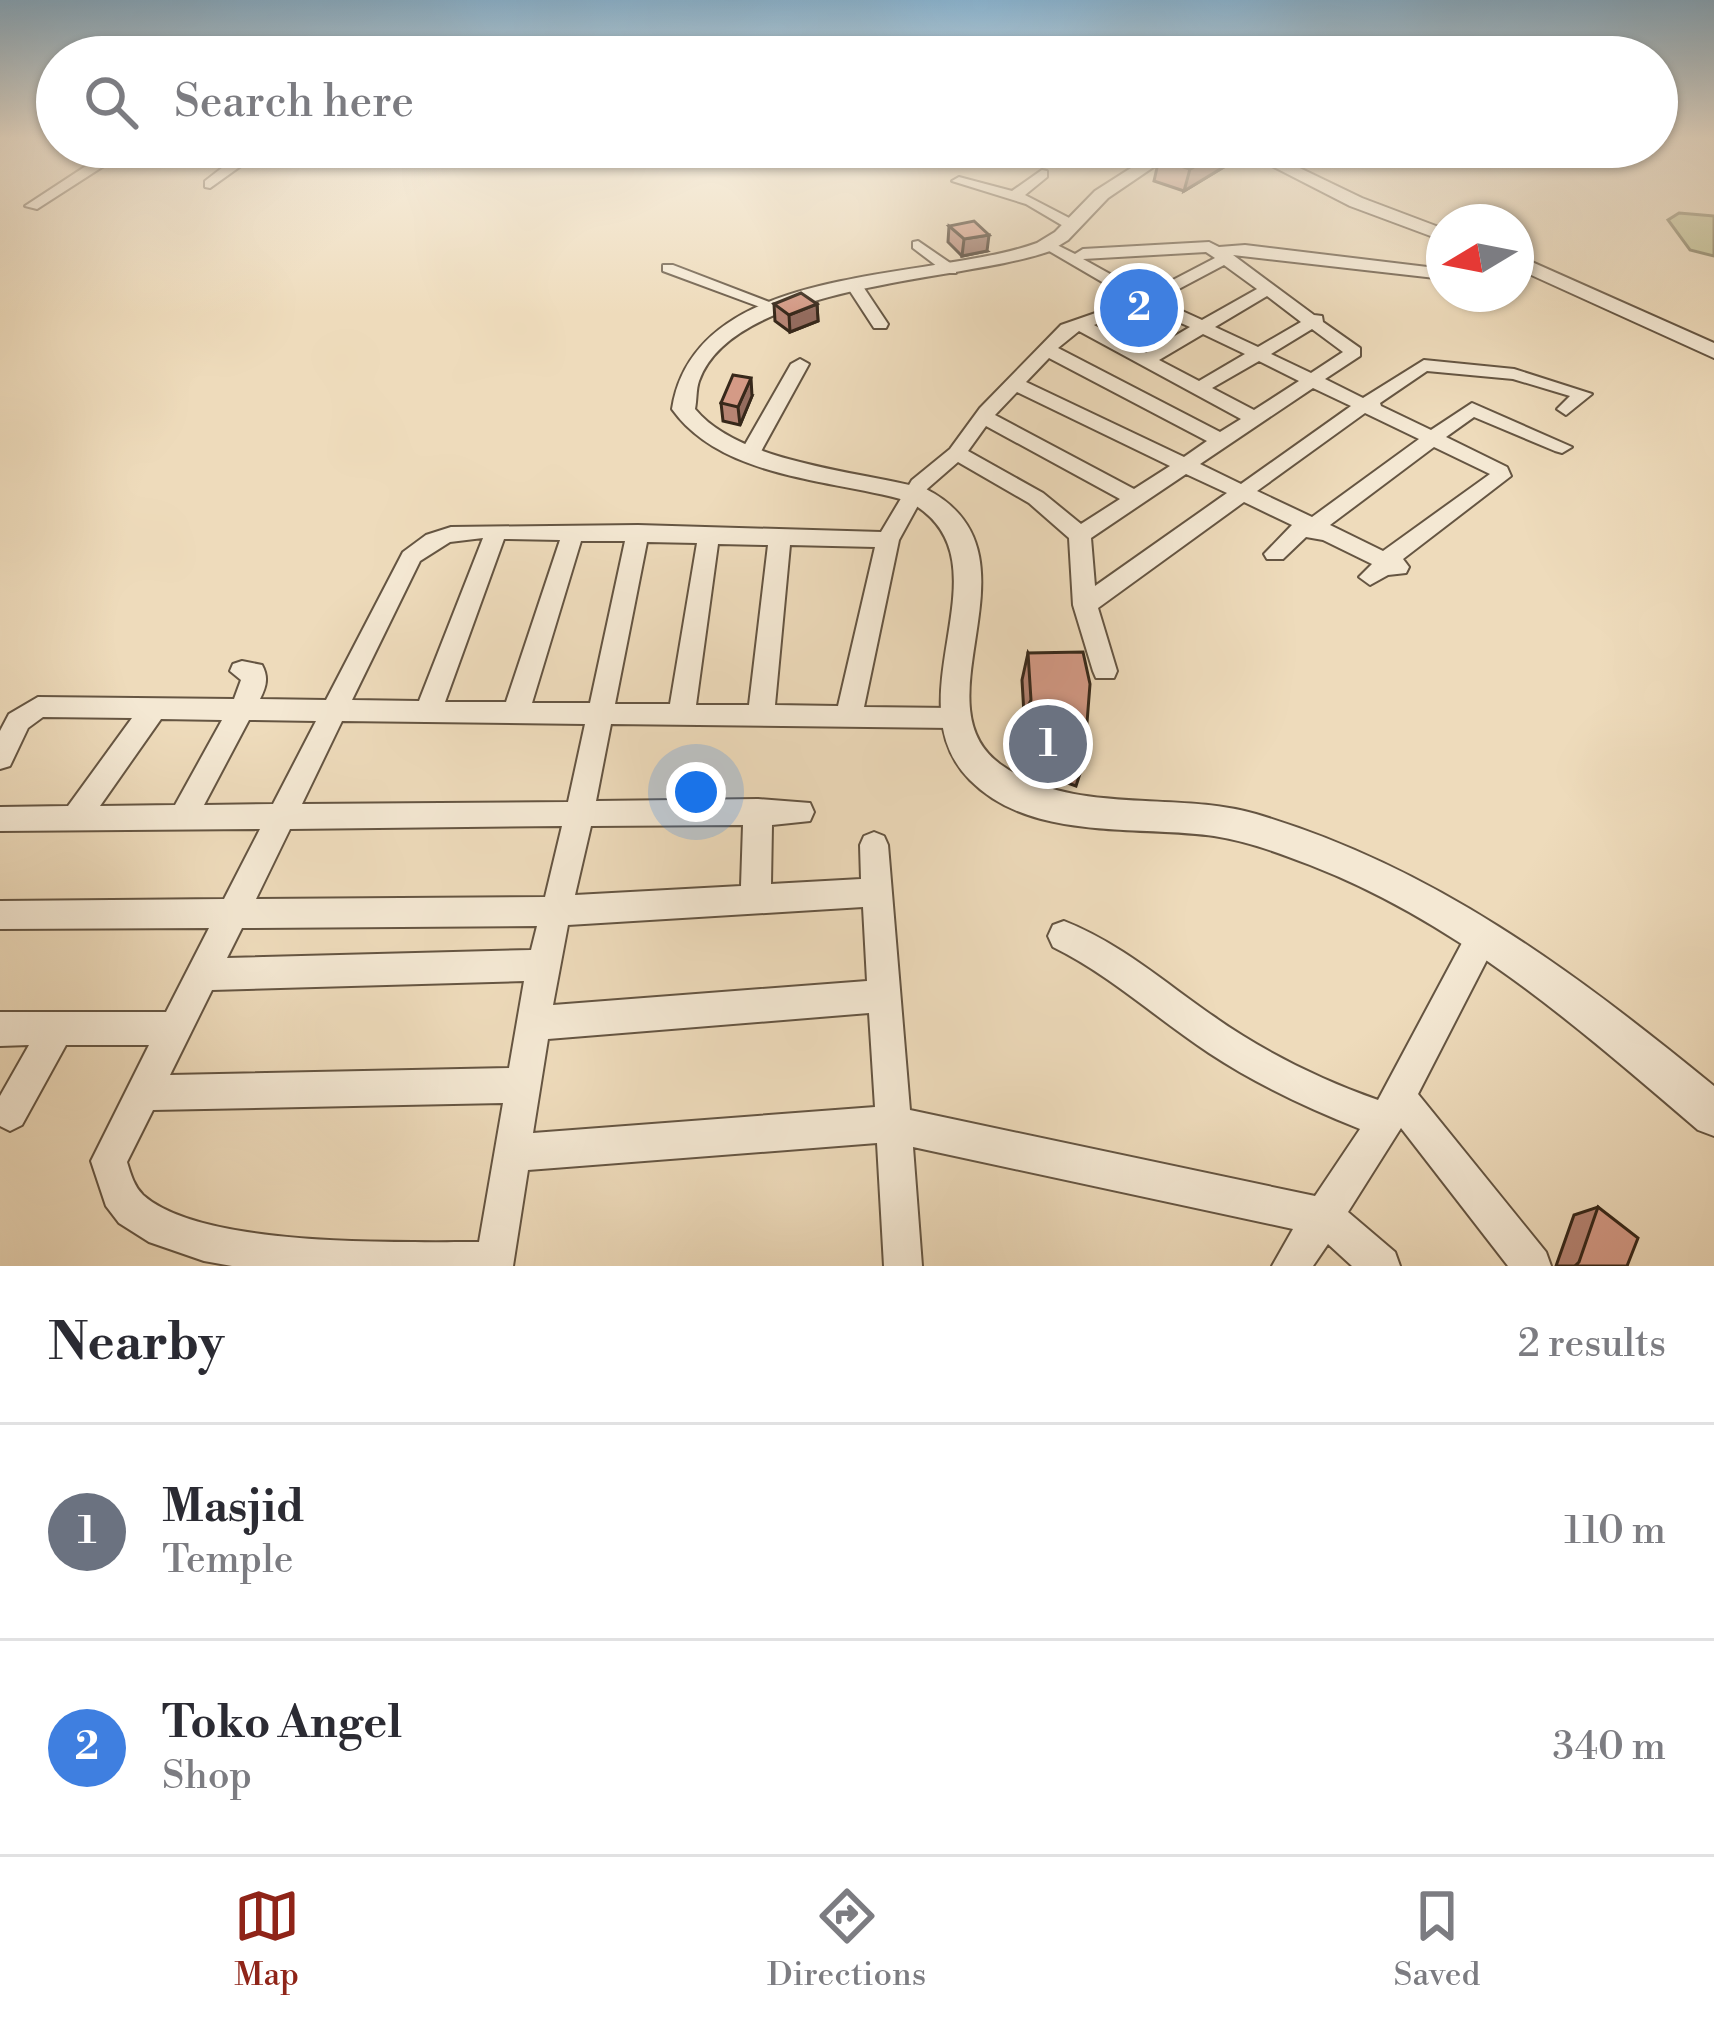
<!DOCTYPE html>
<style>
body{margin:0;font-family:"Libre Bodoni",serif;background:#f2f2f3;color:#2b2b33}
.compass{position:absolute;left:1426px;top:204px;width:108px;height:108px;border-radius:50%;background:#fff;box-shadow:0 3px 9px #0004;rotate:260deg}
.you{position:absolute;left:696px;top:792px;width:42px;height:42px;margin:-30px;border:9px solid #fff;border-radius:50%;background:#1a73e8;box-shadow:0 0 0 18px #1a73e833}
.badge{display:grid;place-items:center;width:78px;height:78px;border-radius:50%;background:#8f2418;color:#fff;font-size:39px;font-weight:700}
.pin{position:absolute;translate:-50% -50%;border:6px solid #fff;box-shadow:0 3px 12px #0006}
.list{margin:0;padding:0;list-style:none}
h2{display:flex;justify-content:space-between;align-items:center;height:156px;margin:0;padding:0 48px;font-size:51px}
h2 small{font-size:39px;font-weight:400;color:#7c7c81}
.list li{display:grid;grid-template-columns:78px 1fr auto;gap:36px;align-items:center;box-sizing:border-box;height:216px;padding:0 48px;border-top:3px solid #e1e1e2}
.list b{display:block;font-size:45px;white-space:nowrap}
.list p{margin:0;font-size:39px;white-space:nowrap;color:#7c7c81}
.list em{font-size:39px;font-style:normal;color:#7c7c81}
.icon{flex:none;width:66px;height:66px;fill:none;stroke:currentColor;stroke-width:2;stroke-linecap:round;stroke-linejoin:round}
.map{position:relative;flex:none;width:1714px;height:1266px;overflow:hidden}
.search{position:absolute;background:#fff;box-shadow:0 3px 9px #0004;left:36px;right:36px;top:36px;height:132px;display:flex;align-items:center;gap:30px;box-sizing:border-box;padding:0 42px;border-radius:66px;color:#7c7c81;font-size:45px}
.sheet{height:588px;background:#fff}
nav{display:flex;justify-content:space-around;align-items:center;box-sizing:border-box;height:168px;border-top:3px solid #e1e1e2;background:#fff;font-size:33px;color:#7c7c81}
nav a{display:grid;justify-items:center;gap:6px}
nav .on{color:#8f2418}
.map>svg:first-child{display:block}
.green{fill:#bebe8d;stroke:#7a7354;stroke-width:3}
.lines{fill:none;stroke-linecap:round;stroke-linejoin:round}
.minor-casing{stroke:#655542;stroke-width:4}
.tertiary-casing{stroke:#655542;stroke-width:4}
.minor{fill:#f4e8d3;fill-rule:evenodd}
.tertiary{fill:#f4e8d3;fill-rule:evenodd}
.wall{fill:#b68473;stroke:#37281a;stroke-width:3}
.shaded-wall{fill:#946c5e;stroke:#37281a;stroke-width:3}
.building{fill:#d49a86;stroke:#37281a;stroke-width:3}
</style>
<div class="map">
<svg width="1714" height="1266" viewBox="0 0 1714 1266">
<rect width="100%" height="100%" fill="#eedbbb"/>
<filter id="stains"><feTurbulence type="fractalNoise" baseFrequency=".00167" numOctaves="4"/><feColorMatrix values="0 0 0 0 .2 0 0 0 0 .09 0 0 0 0 .02 0 0 0 .5 -.17"/></filter>
<radialGradient id="worn" r=".72"><stop offset=".6" stop-color="#630" stop-opacity="0"/><stop offset="1" stop-color="#630" stop-opacity=".3"/></radialGradient>
<path class="green" d="M1679,213L1714,216V256L1690,250L1668,220Z"/>
<g class="lines">
<g class="minor-casing">
<path id="minor" d="M115,147L251,148L284,155L278,159L252,158L210,188L205,187V181L236,157L124,153L37,209L25,206Z
M1042,170L1047,171V177L1025,195L1075,221V227H1065L1026,204L952,181L959,177L1012,191Z
M918,241L956,267V273H946L913,248V242Z
M1049,241L1075,254L1083,249L1209,242L1219,247L1245,245L1444,269V279L1233,255L1314,315L1322,316L1323,322L1360,348V356L1325,379L1363,398L1424,360L1514,369L1592,394L1566,415L1557,409L1570,396L1513,379L1427,371L1380,403L1381,406L1431,430L1472,403L1572,447L1562,453L1555,451L1474,417L1446,437L1507,467L1511,476L1403,559L1409,567L1406,573L1388,575L1370,585L1359,577L1372,564L1323,540L1306,537L1283,559H1267L1264,554L1292,525L1244,502L1098,608L1117,671L1114,678H1096L1093,671L1073,605L1069,538L1029,503L958,462L927,489L899,540L864,707L952,708L961,711L965,718L961,725L952,728L611,724L596,801L758,799L810,803L814,812L810,821L772,825L771,884L861,879L860,845L864,836L874,832L884,836L888,845L910,1110L1315,1196L1360,1129C1307,1108 1256,1084 1209,1053C1156,1018 1110,975 1053,947L1048,936L1053,925L1064,921C1120,943 1164,982 1213,1016C1264,1052 1319,1079 1378,1100L1471,926L1482,922L1493,926L1498,937L1493,948L1418,1094L1546,1252L1551,1266H1508L1401,1128L1348,1212L1395,1252L1400,1266H1352L1328,1244L1313,1266H1272L1293,1229L913,1147L922,1266H884L877,1143L528,1170L513,1266H232L204,1261L149,1242L119,1223L106,1206L91,1161L149,1045H66L22,1125L10,1131L0,1126V1096L29,1045L0,1046V1012H166L209,928L0,929V901L224,899L260,829L0,831V807L68,806L132,718L43,717L28,728L10,766L0,769V731L9,714L38,697L234,699L241,680L230,671L233,664L242,661L262,665C269,678 266,687 260,699L326,700L403,552L426,535L451,527L638,525L881,532L912,480L950,449L980,408L1061,325L1133,300L1044,248V242ZM1206,252L1215,258L1146,294L1083,259ZM1224,265L1257,289L1202,320L1158,300ZM1267,296L1301,322L1258,347L1215,327ZM1144,307L1190,327L1146,353L1094,325ZM1312,329L1343,352L1311,373L1271,354ZM1079,331L1241,419L1220,432L1058,348ZM1203,334L1245,354L1199,381L1159,360ZM1049,358L1207,441L1184,457L1026,382ZM1259,361L1299,381L1254,410L1212,388ZM1313,388L1351,406L1241,484L1200,464ZM1017,392L1170,466L1134,489L995,415ZM1365,413L1419,439L1312,517L1257,491ZM986,426L1120,499L1081,524L1043,493L968,451ZM1434,447L1490,474L1383,551L1330,525ZM1186,474L1227,493L1095,586L1091,538ZM483,538L419,701L352,700L420,561L450,542ZM504,539L560,540L506,702H445ZM581,541H625L590,703H532ZM647,542L697,543L670,704H615ZM718,544L768,545L749,705H696ZM790,545L875,547L838,706L775,705ZM161,719L222,720L175,805L100,806ZM249,720L316,721L273,804L204,805ZM342,721L585,724L568,802L302,804ZM743,825L741,886L575,895L591,826ZM562,826L545,897L256,899L290,829ZM863,907L867,981L553,1005L568,925ZM537,926L531,950L227,958L242,928ZM524,981L509,1068L170,1075L212,990ZM869,1013L875,1107L533,1133L548,1039ZM503,1103L479,1242C399,1242 203,1248 143,1195C134,1186 131,1175 127,1162L153,1110Z
M663,265H673L785,308L771,311L663,271Z
M848,282H860L888,324L886,328H874L846,285Z
M800,359L809,364L759,455L749,461L742,459L739,455L791,364Z"/>
</g>
<g class="tertiary-casing">
<path id="tertiary" d="M1164,147H1183L1108,198L1068,240L1050,251C965,282 734,282 699,381C696,389 697,400 695,409C739,463 859,471 926,489C1050,553 914,702 1000,764C1074,817 1173,790 1256,814C1433,866 1573,971 1714,1086V1136L1698,1130C1578,1027 1459,923 1310,865C1279,853 1247,841 1214,836C1137,825 1031,842 970,780C888,698 1016,559 908,501C831,479 722,479 672,409C695,261 929,282 1037,243L1055,232L1095,191Z
M1235,147H1256L1362,198L1444,229V241L1350,206Z
M1516,255L1714,343V358L1516,268Z"/>
</g>
<use href="#minor" class="minor"/>
<use href="#tertiary" class="tertiary"/>
</g>
<path class="wall" d="M1159,159L1227,165L1184,191L1154,181Z
M949,226L987,251L962,256L948,242Z
M774,304H817L818,321L790,332L775,321Z
M752,396L740,425L723,421L721,403Z
M1028,653L1084,761L1076,786L1009,762L1014,736L1024,714L1022,680Z
M1598,1207L1627,1266H1556L1574,1215Z"/>
<path class="shaded-wall" d="M1228,147H1232L1227,165L1184,191L1190,169Z
M989,235L987,251L962,256L964,239Z
M817,304L818,321L790,332L789,315Z
M751,378L752,396L740,425L738,407Z"/>
<path class="building" d="M1181,147H1228L1190,169L1159,159Z
M974,221L989,235L964,239L949,226Z
M801,293L817,304L789,315L774,304Z
M733,375L751,378L738,407L721,403Z
M1083,652L1090,684L1084,761L1014,736L1031,700L1028,653Z
M1598,1207L1638,1238L1627,1266H1575L1579,1262Z"/>
<linearGradient id="sky" x2="0" y2="1"><stop stop-color="#89b6d5"/><stop offset="0.44" stop-color="#f7efe0"/><stop offset="1" stop-color="#f7efe0" stop-opacity="0"/></linearGradient>
<rect width="1714" height="314" fill="url(#sky)"/>
<rect width="100%" height="100%" filter="url(#stains)"/>
<rect width="100%" height="100%" fill="url(#worn)"/>
</svg>
<svg class="compass" viewBox="-18 -18 36 36"><path d="M0-13l5 13h-10z" fill="#e53935"/><path d="M0 13l5-13h-10z" fill="#7c7c81"/></svg>
<div class="you"></div>
<div class="pin badge" style="left:1048px;top:744px;background:#6b7280">1</div>
<div class="pin badge" style="left:1139px;top:308px;background:#3f7fe0">2</div>
<div class="search"><svg class="icon" aria-label="search" viewBox="0 0 24 24"><circle cx="10" cy="10" r="6"/><path d="M15 15l6 6"/></svg>Search here</div>
</div>
<section class="sheet">
<h2>Nearby<small>2 results</small></h2>
<ul class="list">
<li><span class="badge" style="background:#6b7280">1</span><div><b>Masjid</b><p>Temple</p></div><em>110 m</em></li>
<li><span class="badge" style="background:#3f7fe0">2</span><div><b>Toko Angel</b><p>Shop</p></div><em>340 m</em></li>
</ul>
</section>
<nav>
<a class="on"><svg class="icon" aria-label="map" viewBox="0 0 24 24"><path d="M3 6l6-2 6 2 6-2v14l-6 2-6-2-6 2zM9 4v14M15 6v14"/></svg>Map</a>
<a><svg class="icon" aria-label="directions" viewBox="0 0 24 24"><path d="M12 3l9 9-9 9-9-9zM9 14v-3h6M13 9l2 2-2 2"/></svg>Directions</a>
<a><svg class="icon" aria-label="saved" viewBox="0 0 24 24"><path d="M7 4h10v16l-5-4-5 4z"/></svg>Saved</a>
</nav>
